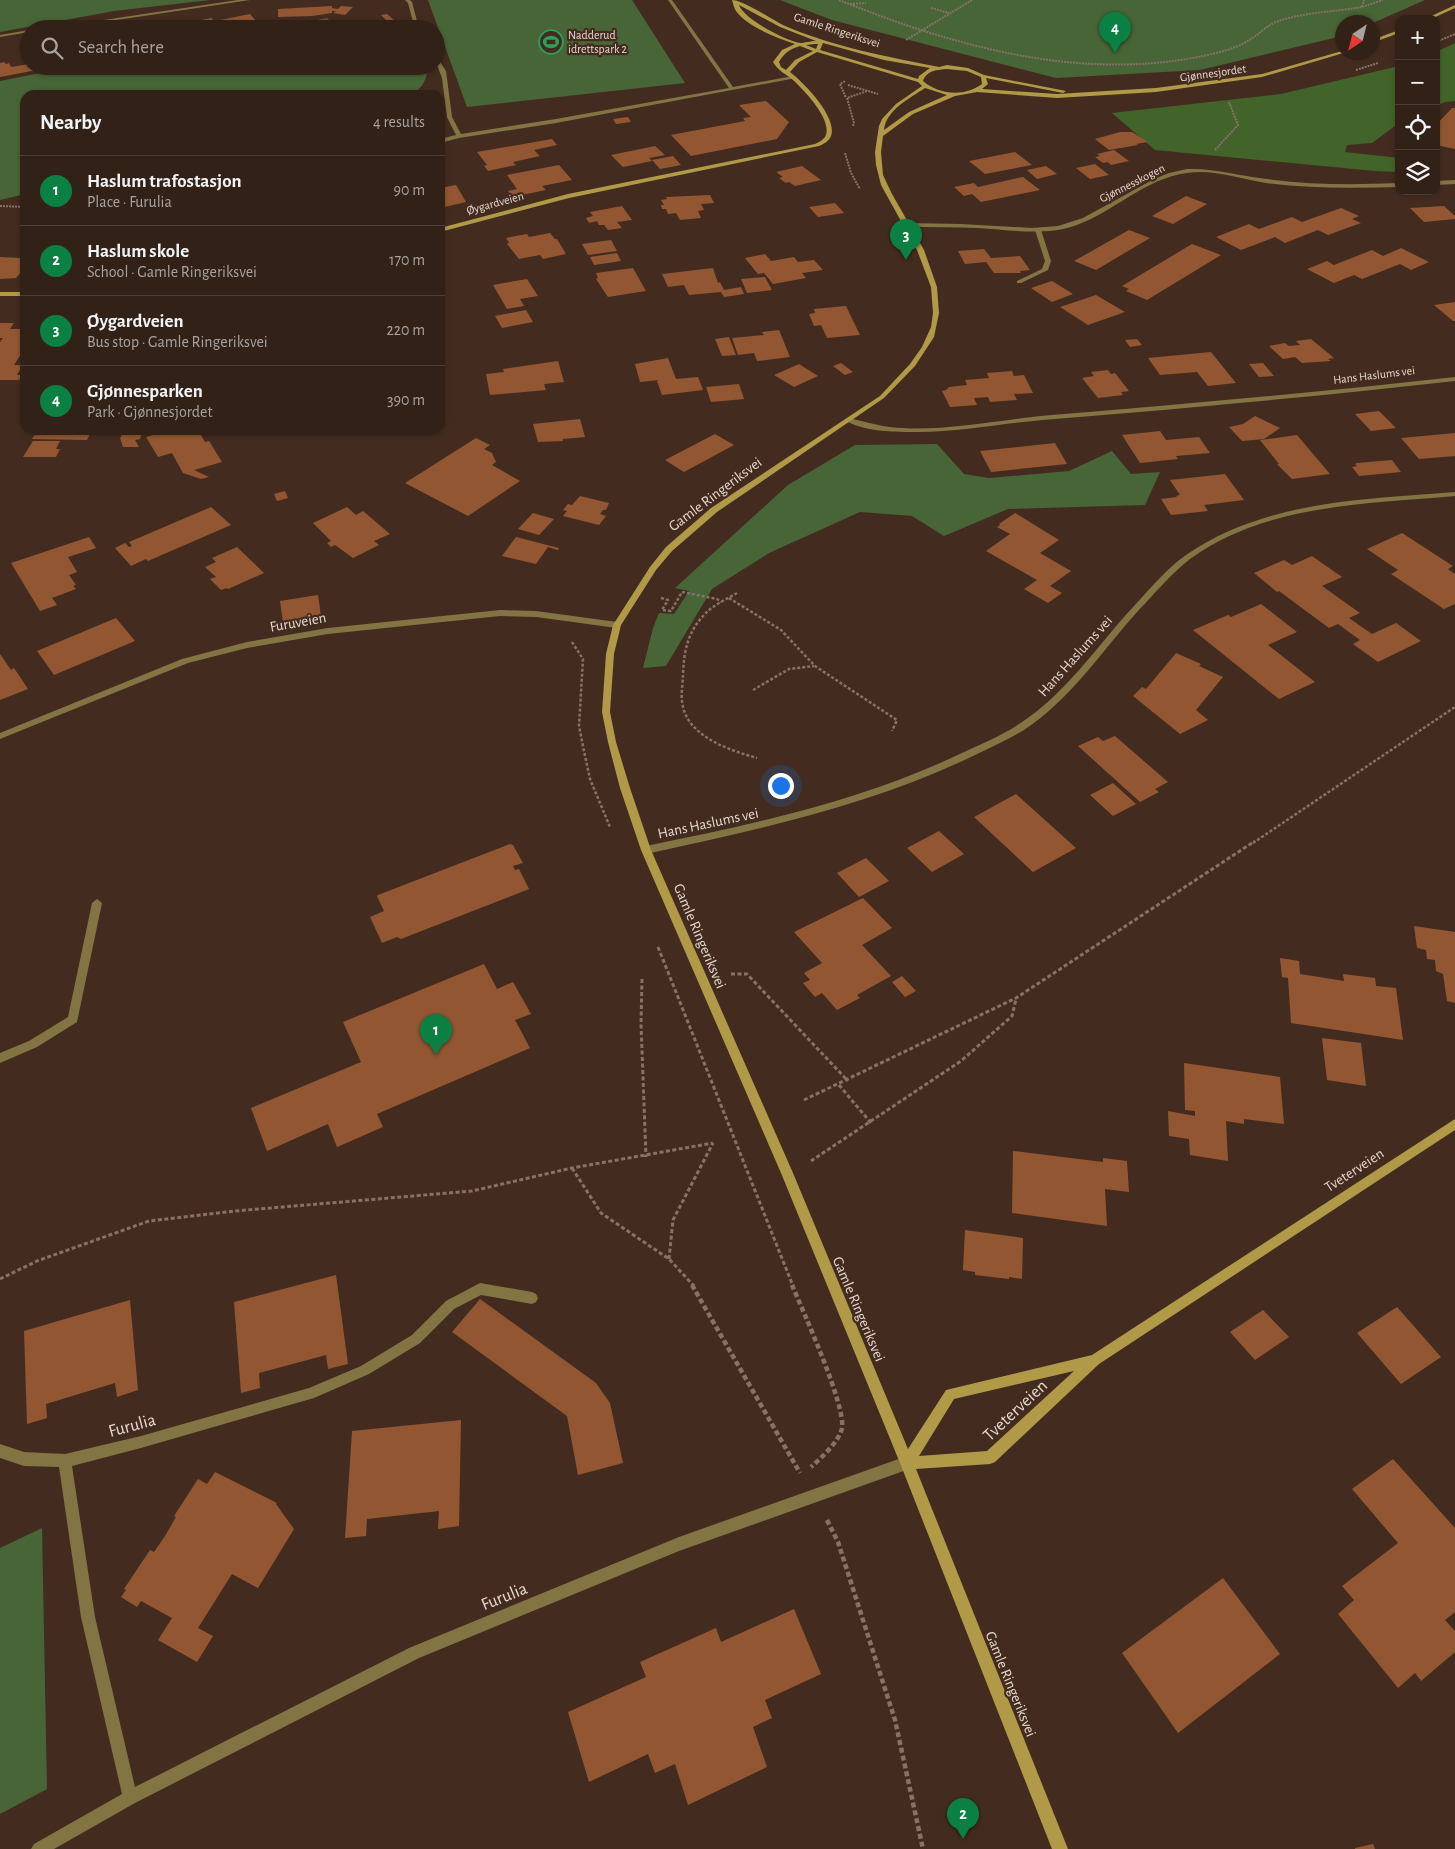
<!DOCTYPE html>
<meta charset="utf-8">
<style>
body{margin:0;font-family:"Alegreya Sans",sans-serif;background:#3d2e24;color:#f1f3f6}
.controls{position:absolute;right:15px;top:15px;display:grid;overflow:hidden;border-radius:10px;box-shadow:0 1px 4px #0004}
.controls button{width:45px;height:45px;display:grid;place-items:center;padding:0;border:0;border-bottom:1px solid #4d3e36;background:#322117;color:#f1f3f6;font:25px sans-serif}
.compass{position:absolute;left:1335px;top:15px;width:45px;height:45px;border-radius:50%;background:#322117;box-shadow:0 1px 4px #0004;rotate:215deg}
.you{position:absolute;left:780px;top:785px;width:18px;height:18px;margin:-12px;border:4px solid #fff;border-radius:50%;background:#1a73e8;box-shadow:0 0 0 8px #1a73e833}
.badge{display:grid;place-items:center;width:32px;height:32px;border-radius:50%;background:#0b8043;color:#fff;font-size:16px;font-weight:700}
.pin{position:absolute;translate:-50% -41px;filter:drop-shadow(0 1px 2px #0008)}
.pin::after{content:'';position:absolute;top:26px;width:18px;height:15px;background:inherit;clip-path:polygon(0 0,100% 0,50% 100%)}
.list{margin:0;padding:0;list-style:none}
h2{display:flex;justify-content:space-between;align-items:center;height:65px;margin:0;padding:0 20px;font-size:21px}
h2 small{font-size:16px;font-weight:400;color:#a8a3a1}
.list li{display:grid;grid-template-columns:32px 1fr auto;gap:15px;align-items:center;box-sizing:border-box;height:70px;padding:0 20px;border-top:1px solid #4d3e36}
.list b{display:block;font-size:19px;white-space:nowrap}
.list p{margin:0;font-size:16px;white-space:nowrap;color:#a8a3a1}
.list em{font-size:16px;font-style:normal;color:#a8a3a1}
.icon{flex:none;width:28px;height:28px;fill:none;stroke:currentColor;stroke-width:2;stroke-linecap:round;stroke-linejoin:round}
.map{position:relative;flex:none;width:1455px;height:1849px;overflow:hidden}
.search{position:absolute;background:#322117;box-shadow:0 1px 4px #0004;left:20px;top:20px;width:425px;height:55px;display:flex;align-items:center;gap:12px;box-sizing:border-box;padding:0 18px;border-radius:28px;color:#a8a3a1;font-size:19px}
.panel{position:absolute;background:#322117;box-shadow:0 1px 4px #0004;left:20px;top:90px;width:425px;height:345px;border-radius:15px}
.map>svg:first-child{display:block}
.green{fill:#486537}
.forest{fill:#42642b}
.building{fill:#925732}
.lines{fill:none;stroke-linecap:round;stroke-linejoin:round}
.path-far3{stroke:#867267;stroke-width:2;stroke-dasharray:2 1;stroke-linecap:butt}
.path-far2{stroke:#867267;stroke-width:2.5;stroke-dasharray:3 2;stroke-linecap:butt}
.path-far1{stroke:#867267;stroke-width:3;stroke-dasharray:4 2.5;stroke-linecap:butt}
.path{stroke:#867267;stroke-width:4.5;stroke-dasharray:5 3;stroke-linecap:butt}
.lane{fill:#837444;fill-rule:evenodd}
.street{fill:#837444;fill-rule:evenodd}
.secondary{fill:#b09947;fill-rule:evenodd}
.labels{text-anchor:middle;stroke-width:4.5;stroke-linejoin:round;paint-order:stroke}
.far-street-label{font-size:12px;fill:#e7d7cf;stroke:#432c1f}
.far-poi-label{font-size:12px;fill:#e7d7cf;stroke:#432c1f;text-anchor:start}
.street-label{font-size:15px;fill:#e7d7cf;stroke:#432c1f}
.near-street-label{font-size:18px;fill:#e7d7cf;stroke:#432c1f}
</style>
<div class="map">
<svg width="1455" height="1849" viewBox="0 0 1455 1849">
<rect width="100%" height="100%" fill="#432c1f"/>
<path class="green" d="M0,0H210L114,11L0,32Z
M428,0H632L685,83L467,107Z
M780,0H1425L1373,23L1342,22V36L1200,70L1056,78L832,20Z
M327,18L337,27L357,29H271Z
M76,66H428C428,78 422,88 412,95H25V194L0,200V81Z
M937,444L964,474L989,478L1069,471L1112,451L1131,474L1160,472L1145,505L1008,509L944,536L912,516L860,512L769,553L712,589L666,666L643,668L653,628L659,613L674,614L689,591L675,588L788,485L855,445Z
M42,1528L47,1789L0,1814V1548Z"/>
<path class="forest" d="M1455,43V101L1445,102L1436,106V52Z
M1399,66V123L1372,143L1347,145L1345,152L1399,158V172L1375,171L1155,150L1112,113L1281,94Z"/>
<path class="building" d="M332,6V8L338,9L341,6L353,7L345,15L333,13L336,11H332V13L312,16L278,17V9Z
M250,14L262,28L157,29L211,18L215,21Z
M387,14L396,22L389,23L381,15Z
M4,62L6,64L9,63L11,67L29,64V66L53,67L0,77V63Z
M766,101L789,122L777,139L691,156L671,135L745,121L743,118L751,117L739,105Z
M1452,108H1455V149L1436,145V125Z
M628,117L631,122L616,124L613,119Z
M1120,132H1132L1148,142L1136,144L1138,145L1109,150L1095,139Z
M552,139L557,145L534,150L540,156L513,162L516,165L488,171L484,166L487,165L477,152Z
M655,146L665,155L649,158L652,161L623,167L611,155Z
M1114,150L1129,161L1111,165L1108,162L1103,163L1095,157L1100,156L1097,154Z
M1015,152L1032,165L985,174L969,161Z
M673,156L681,165L660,169L652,160Z
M1095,164L1109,175L1090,179L1076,168Z
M559,165L572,180L542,186L546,190L512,197L508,191L517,189L507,175Z
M802,166L821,180L795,186L789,182L786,183L779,178L783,177L776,172Z
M1046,166L1057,174L1037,179L1027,170Z
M1023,177L1040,190L981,202L972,194L964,196L954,187L974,183L978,187Z
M456,185L466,202L440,208V188Z
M710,195L714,203L701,204L704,210L698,211L701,218L680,220L676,213L668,214L666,209H662L661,205H664L661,200L667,199L666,197Z
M1186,196L1207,204L1173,224L1152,216Z
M835,203L844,213L818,217L809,207Z
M622,206L632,220L617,222L622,228L608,230L604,225H599L597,221L589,223L586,218L593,216L590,212Z
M1444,206L1455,216V219L1424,222L1410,208Z
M1341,208L1359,216L1352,219L1361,223L1328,235L1318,230L1285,243L1275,237L1241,250L1216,237L1249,224L1259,229L1292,217L1302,222Z
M1129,230L1150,238L1096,270L1074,261Z
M550,233L555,239H557L566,254L543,259L540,255L519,259L507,244L509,242L506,238L527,234L529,237Z
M611,240L617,251L588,255L582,244Z
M1192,244L1221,255L1147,300L1126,291L1129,289L1122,286Z
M1401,248L1429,262L1411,270L1400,264L1362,279L1354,275L1334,283L1307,269L1327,261L1334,265L1372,250L1383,256Z
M984,249L991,258L1020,256L1030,270L1020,271L1021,273H994L986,262L965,264L958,251Z
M617,253L621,261L594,265L590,257Z
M765,254L771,261L794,257L798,262L814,260L823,270L802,273L806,278L773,284L764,273L758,274L745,258Z
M21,256H25V268L16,278L0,279V257L20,258Z
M633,268L646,291L608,297L596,279L598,278L596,273Z
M713,268L718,283L720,282L724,290L741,287L744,294L724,297L721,292L689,295L684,285L668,287L662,274Z
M765,277L772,290L747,293L741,279Z
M527,279L538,296L520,299L524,306L507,309L493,285Z
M1052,281L1073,294L1052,302L1031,288Z
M1096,295L1125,312L1088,325L1060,307Z
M1455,302V321H1453L1434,305Z
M846,306L860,335L827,338L821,325L814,326L809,314L815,313L814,309Z
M526,310L533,322L502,328L495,316Z
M0,323H14L10,329H25V348L14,365H23L17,375H23L19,380H0V342L3,338H0Z
M779,330L790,357L757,361L754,353L738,355L732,338L764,335L762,332Z
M729,337L736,355L722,356L715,339Z
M1137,339L1142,345L1130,347L1125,340Z
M1311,339L1334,358L1328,359L1331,361L1302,363L1295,357L1283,359L1269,346L1285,343L1289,346L1300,345L1296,341Z
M1211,352L1236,383L1208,386L1197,372L1160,375L1148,358Z
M668,358L676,379L698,377L703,390L662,395L657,381L659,380L640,382L635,364Z
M558,361L564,382L544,384L546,390L490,395L486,374L504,372L503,369Z
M841,363L853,372L845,375L833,366Z
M1263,363L1274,376L1259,377L1249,364Z
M799,364L818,376L794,387L774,375Z
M1108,370L1111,374L1115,373L1129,391L1121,392L1123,395L1098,398L1082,378L1094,376L1091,372Z
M1012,371L1014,376L1024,375L1033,393L1014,394L1017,400L990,402L988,397L974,398L977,405L950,407L942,391L946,390L949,387L967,385L965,380L989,378L987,373Z
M739,384L744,399L711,402L706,387Z
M1379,411L1396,428L1371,431L1355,414Z
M1255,416L1280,428L1264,439L1242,441L1229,427L1243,424Z
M580,419L585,437L563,439V441L538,442L533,424Z
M37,430H92L87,440L32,439Z
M144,430L140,439L135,440L139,447H123L120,438L124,431Z
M171,430H202L204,434L201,435L205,442L209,441L222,462L194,470L209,477L201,479L183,473L172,453L158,457L146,437Z
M1160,431L1166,440L1199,437L1210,453L1176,456L1178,459L1140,463L1122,435Z
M1455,433V456L1419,459L1401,438Z
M715,434L734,445L684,472L665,460Z
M1297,435L1330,474L1292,479L1277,464H1279L1260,440Z
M476,438L490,445L484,449L492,453L496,462L492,465L520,481L468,516L405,483Z
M33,441H60L56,449H60L56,457H23Z
M1055,443L1067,464L991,472L980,451Z
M1392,460L1401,472L1359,476L1352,467L1357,466L1355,464L1357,463Z
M1225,474L1244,500L1204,505L1208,511L1171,515L1161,499L1177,497L1176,496L1180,495L1170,480Z
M285,491L288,498L277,501L274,494Z
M580,496L609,503L606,510H603L600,514L606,516L599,525L563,516L567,511L563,510L568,504L572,505Z
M211,507L231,525L148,561L146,559L131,566L115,548L125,543L129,547L132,546L129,542Z
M347,507L356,515L363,511L390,534L374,541L379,545L353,558L335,545L331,547L327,543L331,541L313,523Z
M533,513L554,519L539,535L518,529Z
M1015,513L1059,540L1040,553L1071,571L1050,586L1062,593L1048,603L1024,589L1037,580L986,551L1010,534L997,527L1000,525L999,524Z
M1402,533L1453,566L1448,569L1455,574V604L1444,609L1391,574L1398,570L1367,549Z
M89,537L96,548L68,557L77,572L69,575L76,585L73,586L76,589L52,598L57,605L40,611L11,563Z
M516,537L559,548L558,550L548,547L536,564L502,556Z
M237,547L264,573L228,589L227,588L221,590L210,579L216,577L205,567L216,562L212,558Z
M1312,556L1342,577L1322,586L1360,613L1349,618L1372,634L1396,623L1421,641L1378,662L1353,644L1360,640L1338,624L1329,628L1279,591L1277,592L1254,573L1284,560L1292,565Z
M318,595L321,616L283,622L280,601Z
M1261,604L1297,632L1268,645L1315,682L1279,699L1193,630L1228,615L1231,617Z
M116,618L135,641L54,675L37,651Z
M1176,653L1201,664L1199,666L1223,677L1196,710L1208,720L1180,734L1133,696L1142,687L1146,689Z
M0,654L11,670L14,668L28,689L0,700Z
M1115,736L1168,782L1155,789L1159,792L1140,802L1078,746L1098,737L1103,741Z
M1113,783L1136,804L1113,816L1090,795Z
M1016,794L1076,848L1033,872L974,817Z
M939,831L964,854L932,872L907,848Z
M510,844L513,845L523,863L513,866L515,870L519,869L529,889L401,939L397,937L382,943L370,917L384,911L377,896L378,895Z
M866,858L889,881L859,897L837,873Z
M863,898L892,928L862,945L891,976L857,995L860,998L837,1010L822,993L815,997L803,983L810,980L804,973L822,963L794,932Z
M1414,926L1455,932V1003L1447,1001L1443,974L1436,971L1435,960L1427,959L1426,950L1417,948Z
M1280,958L1299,961L1300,974L1344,981L1343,974L1375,978L1376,986L1396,988L1403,1040L1291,1023L1288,978L1282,977Z
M484,964L497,989L513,982L531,1014L515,1020L530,1048L377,1114L383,1127L337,1147L328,1124L267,1151L251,1108L361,1062L343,1022Z
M902,976L916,991L905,997L892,982Z
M1322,1038L1361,1043L1366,1086L1327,1080Z
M1184,1063L1280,1077L1284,1124L1244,1119V1124L1226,1121L1228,1161L1190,1155L1189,1139L1169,1136L1168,1111L1195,1116V1111L1185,1110Z
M1013,1151L1103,1162V1158L1127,1161L1129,1192L1105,1189L1107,1226L1012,1213Z
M965,1230L1023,1238L1022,1279L1009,1277V1279L975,1275V1272L963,1270Z
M336,1275L348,1364L328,1369L326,1355L259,1373L260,1388L241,1393L234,1302Z
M480,1299L596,1383L610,1403L623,1463L578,1475L567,1416L452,1332Z
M130,1300L138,1390L117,1397L115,1383L46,1404L47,1418L27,1424L24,1331Z
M1397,1307L1441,1357L1401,1384L1357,1333Z
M1263,1310L1289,1337L1255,1360L1230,1332Z
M461,1420L459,1526L438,1529L439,1511L367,1519L366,1536L345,1538L352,1431Z
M1393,1459L1455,1528V1612L1445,1620L1455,1631V1652L1421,1681L1415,1673L1398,1688L1338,1614L1354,1600L1342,1586L1398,1543L1352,1489Z
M215,1472L277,1503L276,1504L294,1529L258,1588L232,1574L198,1628L213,1636L197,1662L158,1640L172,1618L141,1601L137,1607L121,1597L126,1590L124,1589L150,1550L154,1552L165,1536L176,1517L174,1516L198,1479L207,1484Z
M1223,1578L1280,1654L1178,1733L1122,1653Z
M794,1609L821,1674L765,1700L772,1718L753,1727L767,1767L688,1805L675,1764L655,1773L648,1754L589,1782L568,1712L646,1677L640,1662L716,1628L721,1642Z
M1373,1844L1375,1849H1355V1848Z"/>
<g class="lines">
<path class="path-far3" d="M839,0C958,48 1091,85 1220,52C1232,49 1244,44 1254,37C1261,32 1268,25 1276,22C1303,12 1334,12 1362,7L1364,0
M850,4L866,3
M1362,7L1383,0
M931,8L949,13
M906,40L972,0
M1436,42L1455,34
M1356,70L1378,63
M845,81L840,84L846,98
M848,85L878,94
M853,126L854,123L847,98L867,91
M1215,150L1238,125L1229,102
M845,153L851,173L860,189
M0,206L25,207"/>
<path class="path-far2" d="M737,593C727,599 713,605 705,614C688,631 684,650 683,674C683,682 681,692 682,701C685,736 729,750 757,758
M661,598L668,600L662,610L671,611L682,592L717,599L722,602
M729,598L781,630L815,666L897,720L892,731
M572,642L583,659L579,726L584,751L590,779L610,827
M753,690L789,669L814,666
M1253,843L1455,707"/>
<path class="path-far1" d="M658,947L793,1286
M731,974H747L848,1081
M642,979L641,1024L646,1157
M839,1085L871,1123
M804,1100L1016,998L1255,841
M811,1161L961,1061L1012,1016L1016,999
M572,1168L601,1213L669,1259L694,1286
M669,1259L673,1220L713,1143
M0,1279L37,1261L149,1221L235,1211L472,1191L572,1168L713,1143"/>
<path class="path" d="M692,1285L800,1473
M792,1285C803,1311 846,1406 842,1428C839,1442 821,1458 811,1467
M827,1520L838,1542L895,1720L923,1849"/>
<path class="lane" d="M238,0H250L57,29H43Z
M405,0H410L412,2L419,29H415L408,3Z
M668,0H672L733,87L793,76L796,78L556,123L459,138L440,143V139L456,135L447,117L442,78L436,62V56L446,71L452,117L461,134L556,119L729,88Z
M29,30V32L0,37V35Z
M1038,228L1041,230L1051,261L1048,270L1021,283H1017V281L1042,269L1045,261L1035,230Z
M97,899L102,903L77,1022L37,1047L0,1063V1053L29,1041L68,1017L92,903Z"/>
<path class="street" d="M1187,169C1215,168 1240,176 1267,179C1311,185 1355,185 1399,183V187C1355,188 1310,189 1266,183C1240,179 1213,169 1187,173C1145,178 1113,213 1074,226C1043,236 1011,230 979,228C955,227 931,227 907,227L904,225L907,223L960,224L1032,228L1058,226L1083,218L1154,179L1169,173Z
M1455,180V184L1436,185V181Z
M1455,377V381C1322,396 1189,408 1055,419C1008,422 959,433 912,432C893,432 861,431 845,420L849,418C863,421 875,425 890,427C939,433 1001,419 1052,415C1186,404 1321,392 1455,377Z
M1455,492V496C1367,504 1265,504 1190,559C1171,574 1155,593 1138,611C1101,652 1071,699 1024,730C1007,740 989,748 971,757C868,806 757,830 646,854L641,850L646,846C754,824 862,801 962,753C981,744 1001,736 1019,724C1066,694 1096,647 1134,606C1150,589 1166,569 1186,555C1263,501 1365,499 1455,492Z
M500,610L536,611L617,622L621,625L617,628L536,617L500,616L328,634L247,648L188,663L0,739V733L182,659L247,642L328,628Z
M480,1283L532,1292L536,1294L538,1298L536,1302L532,1304L481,1295L454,1309L420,1343L369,1374L314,1398L141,1448L72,1466L95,1617L135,1787L409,1648L679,1537L907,1456L912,1458L914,1463L912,1468L679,1551L419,1658L135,1803L54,1849H31L34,1844L122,1794L81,1617L59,1467L24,1466L0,1458V1444L24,1452L65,1454L141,1436L309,1388L361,1366L412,1335L446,1301Z"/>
<path class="secondary" d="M732,0C743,0 771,19 783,25C833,47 885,56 939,67L947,65L968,68L984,75L1066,91L1063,93L986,78L988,84L982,89L1057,94L1156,88L1262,74L1342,51V52H1347L1262,77L1156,92L1057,98L977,92L955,96L913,114L883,136L881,152L883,175L892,194L924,250L937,287L939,313L934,337L915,366L884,398L717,512L672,551L656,570L621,625L614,654L610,712L616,742L630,788L651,850L793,1173L908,1449L946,1390L1092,1355L1455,1119V1130L1099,1364L995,1462L990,1464L916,1469L1068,1849H1052L900,1463L781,1173L641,850L620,788L608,742L602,712L606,654L613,625L650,567L666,547L711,508L880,396L910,364L922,347L931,327L933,313L931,287L917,250L881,185L876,165L875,152L879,126L882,119L896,104L922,86L918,82L817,52L799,62L790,72C803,82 838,117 831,136C829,141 824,144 819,146L569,198L440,232V228L568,194L815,144C819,142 823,140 825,137C834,121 804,90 793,80C786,74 778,71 773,62L782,50L795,44C776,37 749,28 736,11C734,8 733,3 732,0ZM739,5L780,27L816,41C811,41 804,43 800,43C785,41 743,18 739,5ZM823,43L884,60L930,68L919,76L918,79L820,50ZM815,44H818L816,49L806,45ZM800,46L813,51L795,60L786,70L781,67L779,62C784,53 790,49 800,46ZM947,69L967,71L981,77L982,84C965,97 939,95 923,81C927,70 937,70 947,69ZM925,88L947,95L909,112L884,130C886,110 910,98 925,88ZM1074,1371L987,1451L919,1456L954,1399Z
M1455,5V8L1431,19H1425Z
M1399,30V33L1372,43V40Z
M0,292H25V296H0Z"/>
</g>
<defs>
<g id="stadium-ring" transform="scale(1.25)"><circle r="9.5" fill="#432c1f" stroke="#2e9e5b" stroke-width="1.5"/><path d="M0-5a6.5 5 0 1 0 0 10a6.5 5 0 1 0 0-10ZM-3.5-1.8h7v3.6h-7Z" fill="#2e9e5b"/></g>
</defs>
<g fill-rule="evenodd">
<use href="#stadium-ring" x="551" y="42"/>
</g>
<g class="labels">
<g class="far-street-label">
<text transform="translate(837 30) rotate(18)" y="4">Gamle Ringeriksvei</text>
<text transform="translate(1213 73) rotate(-8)" y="4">Gjønnesjordet</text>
<text transform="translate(1132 183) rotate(-27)" y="4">Gjønnesskogen</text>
<text transform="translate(495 203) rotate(-15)" y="4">Øygardveien</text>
<text transform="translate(1374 375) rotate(-7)" y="4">Hans Haslums vei</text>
</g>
<g class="far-poi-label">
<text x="568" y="39">Nadderud<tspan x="568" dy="14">idrettspark 2</tspan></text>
</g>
<g class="street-label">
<text transform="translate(715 494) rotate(-37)" y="5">Gamle Ringeriksvei</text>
<text transform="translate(298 622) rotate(-10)" y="5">Furuveien</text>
<text transform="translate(1075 656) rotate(-48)" y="5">Hans Haslums vei</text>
<text transform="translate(708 823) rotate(-12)" y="5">Hans Haslums vei</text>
<text transform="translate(700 936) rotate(67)" y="5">Gamle Ringeriksvei</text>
<text transform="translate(1354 1170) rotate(-33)" y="5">Tveterveien</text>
<text transform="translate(859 1309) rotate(67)" y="5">Gamle Ringeriksvei</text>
<text transform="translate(1011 1684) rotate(68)" y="5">Gamle Ringeriksvei</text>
</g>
<g class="near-street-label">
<text transform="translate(1015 1410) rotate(-43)" y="6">Tveterveien</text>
<text transform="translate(132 1425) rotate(-15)" y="6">Furulia</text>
<text transform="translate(504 1596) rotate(-22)" y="6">Furulia</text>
</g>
</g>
</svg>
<div class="controls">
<button>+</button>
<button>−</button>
<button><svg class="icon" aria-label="locate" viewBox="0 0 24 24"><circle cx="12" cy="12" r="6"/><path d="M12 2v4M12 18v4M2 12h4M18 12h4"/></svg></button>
<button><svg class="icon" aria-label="layers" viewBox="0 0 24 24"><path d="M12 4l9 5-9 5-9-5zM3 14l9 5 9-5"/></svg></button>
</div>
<svg class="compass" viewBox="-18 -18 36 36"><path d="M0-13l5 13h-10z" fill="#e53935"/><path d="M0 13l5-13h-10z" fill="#a8a3a1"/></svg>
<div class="you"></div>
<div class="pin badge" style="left:436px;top:1055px">1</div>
<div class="pin badge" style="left:963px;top:1839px">2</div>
<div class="pin badge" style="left:906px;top:260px">3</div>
<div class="pin badge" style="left:1115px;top:53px">4</div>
<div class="search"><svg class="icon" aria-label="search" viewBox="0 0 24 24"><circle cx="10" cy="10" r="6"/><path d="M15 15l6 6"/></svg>Search here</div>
<section class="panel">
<h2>Nearby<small>4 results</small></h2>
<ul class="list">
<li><span class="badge">1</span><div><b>Haslum trafostasjon</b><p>Place · Furulia</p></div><em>90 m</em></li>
<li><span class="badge">2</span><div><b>Haslum skole</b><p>School · Gamle Ringeriksvei</p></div><em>170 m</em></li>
<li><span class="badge">3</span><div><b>Øygardveien</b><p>Bus stop · Gamle Ringeriksvei</p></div><em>220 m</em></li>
<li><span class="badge">4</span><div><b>Gjønnesparken</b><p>Park · Gjønnesjordet</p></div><em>390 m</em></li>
</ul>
</section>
</div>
